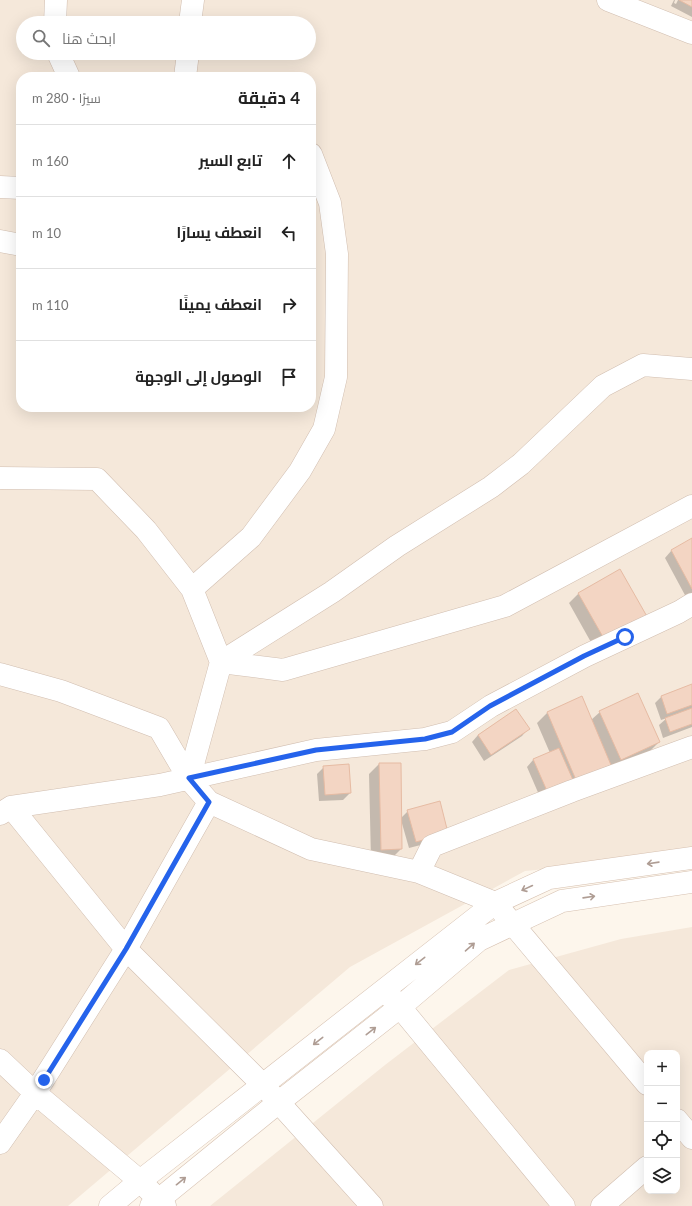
<!DOCTYPE html>
<html lang="ar">
<meta charset="utf-8">
<style>
body{margin:0;font-family:Lato,Cairo,sans-serif;background:#f6f6f6;color:#222;direction:rtl}
.controls{position:absolute;right:12px;bottom:12px;display:grid;overflow:hidden;border-radius:8px;box-shadow:0 4px 16px #0002}
.controls button{width:36px;height:36px;display:grid;place-items:center;padding:0;border:0;border-bottom:1px solid #e0e0e0;background:#fff;color:#222;font:20px sans-serif}
.stop{position:absolute;width:12px;height:12px;margin:-9px;border:3px solid #2563eb;border-radius:50%;background:#fff}
.stop.end{background:#2563eb;border-color:#fff;box-shadow:0 1px 4px #0008}
.list{margin:0;padding:0;list-style:none}
h2{display:flex;justify-content:space-between;align-items:center;height:52px;margin:0;padding:0 16px;font-size:17px}
h2 small{font-size:13px;font-weight:400;color:#767676}
.list li{display:grid;grid-template-columns:26px 1fr auto;gap:12px;align-items:center;box-sizing:border-box;height:72px;padding:0 16px;border-top:1px solid #e0e0e0}
.list b{display:block;font-size:15px;white-space:nowrap}
.list em{font-size:13px;font-style:normal;color:#767676}
.icon{flex:none;width:22px;height:22px;fill:none;stroke:currentColor;stroke-width:2;stroke-linecap:round;stroke-linejoin:round}
.map{position:relative;flex:none;width:692px;height:1206px;overflow:hidden;direction:ltr}
.search{position:absolute;background:#fff;box-shadow:0 4px 16px #0002;left:16px;top:16px;width:300px;height:44px;display:flex;align-items:center;gap:10px;box-sizing:border-box;padding:0 14px;border-radius:22px;color:#767676;font-size:15px}
.panel{position:absolute;background:#fff;box-shadow:0 4px 16px #0002;left:16px;top:72px;width:300px;height:340px;border-radius:16px;direction:rtl}
.map>svg:first-child{display:block}
.residential{fill:#f5e8da;fill-rule:evenodd}
.shadow{fill:#0003}
.building{fill:#f3d5c3;stroke:#e6bba3}
.lines{fill:none;stroke-linecap:round;stroke-linejoin:round}
.minor-casing{stroke:#d1beb0;stroke-width:23}
.secondary-casing{stroke:#d6c0b0;stroke-width:23}
.minor{stroke:#fff;stroke-width:22}
.secondary{stroke:#fff;stroke-width:22}
.oneway{stroke:#af9d94}
.route{stroke:#2563eb;stroke-width:5}
</style>
<div class="map">
<svg width="692" height="1206" viewBox="0 0 692 1206">
<rect width="100%" height="100%" fill="#fdf6ec"/>
<path class="residential" d="M0,0H692V855L525,871L350,967L68,1206H0ZM23,23H309V53H23ZM21,77H311V407H21Z
M692,927V1206H210L385,1065L509,970L621,939ZM647,1053H677V1191H647Z"/>
<path class="shadow" d="M674,0H675L674,3L676,4L678,0H692V17L671,6Z
M692,540V594L686,597L665,558L671,551Z
M579,593L648,620L597,653L569,603Z
M692,685V727L663,738L659,725L667,718L661,720L655,703L662,696Z
M516,710L528,729L522,736L484,761L472,742L478,735Z
M600,712L659,742L649,752L540,797L527,767L533,760L550,753L537,723L547,713L591,720Z
M379,764L401,818L408,811L440,840L409,848L401,820V849L391,859L371,860L369,774Z
M324,767L350,793L343,800L319,801L317,774Z"/>
<path class="building" d="M679,0H692V7Z
M692,538V589L671,550Z
M620,569L649,620L607,644L578,593Z
M692,684V705L667,714L661,696Z
M638,693L660,742L621,760L599,711Z
M582,696L611,765L576,780L547,712Z
M692,708V724L670,732L665,718Z
M516,709L530,729L491,755L478,735Z
M559,748L573,780L547,791L533,759Z
M379,763H401L402,849L381,850Z
M349,764L351,793L325,795L323,766Z
M440,801L448,833L416,842L407,810Z"/>
<g class="lines">
<g class="minor-casing">
<path id="minor" d="M608,0L692,33
M55,23L56,0
M190,23L193,0
M58,53L69,77
M185,77L188,53
M0,187L21,188
M0,241L21,245
M0,478L97,479L146,530L192,589L221,662L189,779
M192,589L251,537L300,471L324,429L336,377L337,254L330,203L311,154
M221,662L332,592L397,546L491,487L521,464L603,386L643,365L692,369
M221,662L283,670L505,606L692,506
M0,674L61,691L159,728L189,779L209,802L311,849L419,872L495,903L647,1084
M11,807L126,949L263,1085L372,1206
M0,814L11,807L160,785L316,750L425,739L452,732L491,706L585,656L679,612L692,604
M419,872L432,846L572,791L692,747
M387,993L400,1007L564,1206
M0,1060L35,1093L140,1181L165,1206
M677,1120L692,1138
M0,1143L35,1093L126,949L209,802
M602,1206L647,1167"/>
</g>
<g class="secondary-casing">
<path id="secondary" d="M110,1206L140,1181L495,903L549,878L692,858
M151,1206L279,1102L400,1007L479,940L562,901L692,882"/>
</g>
<use href="#minor" class="minor"/>
<use href="#secondary" class="secondary"/>
</g>
<defs><path id="oneway-shaft" d="M-6 0H5M1.5-3L5.5 0L1.5 3" fill="none" stroke-width="1.6" stroke-linecap="round" stroke-linejoin="round"/></defs>
<g class="oneway">
<use href="#oneway-shaft" transform="translate(653 863) rotate(172)"/>
<use href="#oneway-shaft" transform="translate(527 888) rotate(155)"/>
<use href="#oneway-shaft" transform="translate(589 897) rotate(-8)"/>
<use href="#oneway-shaft" transform="translate(470 947) rotate(-41)"/>
<use href="#oneway-shaft" transform="translate(420 961) rotate(142)"/>
<use href="#oneway-shaft" transform="translate(371 1031) rotate(-38)"/>
<use href="#oneway-shaft" transform="translate(318 1041) rotate(142)"/>
<use href="#oneway-shaft" transform="translate(181 1181) rotate(-39)"/>
</g>
<g class="lines">
<path class="route" d="M44,1080L126,949L209,802L189,778L316,750L425,739L452,732L490,706L584,656L625,637"/>
</g>
</svg>
<div class="controls">
<button>+</button>
<button>−</button>
<button><svg class="icon" aria-label="locate" viewBox="0 0 24 24"><circle cx="12" cy="12" r="6"/><path d="M12 2v4M12 18v4M2 12h4M18 12h4"/></svg></button>
<button><svg class="icon" aria-label="layers" viewBox="0 0 24 24"><path d="M12 4l9 5-9 5-9-5zM3 14l9 5 9-5"/></svg></button>
</div>
<div class="stop" style="left:625px;top:637px"></div>
<div class="stop end" style="left:44px;top:1080px"></div>
<div class="search"><svg class="icon" aria-label="search" viewBox="0 0 24 24"><circle cx="10" cy="10" r="6"/><path d="M15 15l6 6"/></svg>ابحث هنا</div>
<section class="panel">
<h2>4 دقيقة<small>سيرًا · 280 m</small></h2>
<ul class="list">
<li><svg class="icon" aria-label="ahead" viewBox="0 0 24 24"><path d="M12 20V5M6 11l6-6 6 6"/></svg><div><b>تابع السير</b></div><em>160 m</em></li>
<li><svg class="icon" aria-label="left" viewBox="0 0 24 24"><path d="M17 20v-9H6M10 6l-5 5 5 5"/></svg><div><b>انعطف يسارًا</b></div><em>10 m</em></li>
<li><svg class="icon" aria-label="right" viewBox="0 0 24 24"><path d="M7 20v-9h11M14 6l5 5-5 5"/></svg><div><b>انعطف يمينًا</b></div><em>110 m</em></li>
<li><svg class="icon" aria-label="arrive" viewBox="0 0 24 24"><path d="M6 21V4h12l-3 4 3 4H6"/></svg><div><b>الوصول إلى الوجهة</b></div></li>
</ul>
</section>
</div>
